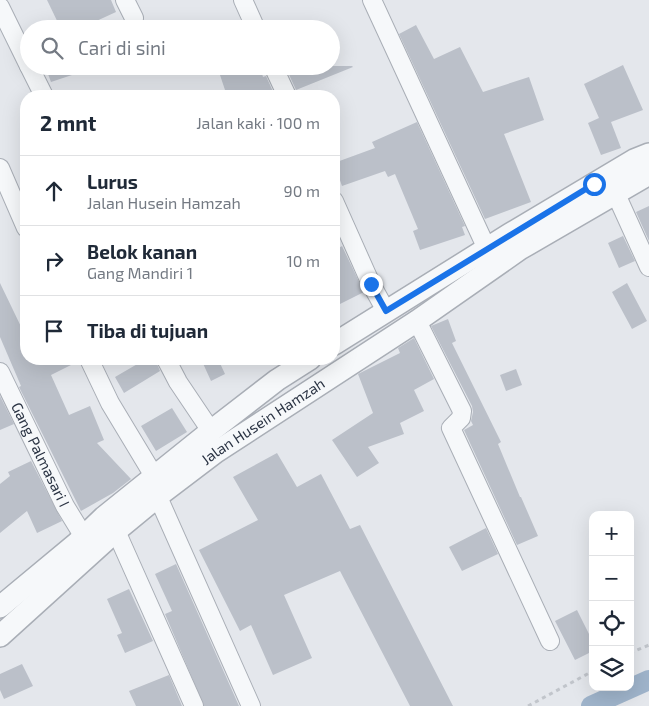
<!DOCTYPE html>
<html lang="id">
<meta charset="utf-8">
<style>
body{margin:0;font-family:"Exo 2",sans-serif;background:#f6f6f7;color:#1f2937}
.controls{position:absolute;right:15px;bottom:15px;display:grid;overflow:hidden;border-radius:10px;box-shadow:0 5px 20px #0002}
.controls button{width:45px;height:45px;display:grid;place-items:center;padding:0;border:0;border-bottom:1px solid #e0e1e3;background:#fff;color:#1f2937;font:25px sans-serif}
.stop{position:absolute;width:15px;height:15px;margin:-11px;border:4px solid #1a73e8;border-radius:50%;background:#fff}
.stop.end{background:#1a73e8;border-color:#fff;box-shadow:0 1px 5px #0008}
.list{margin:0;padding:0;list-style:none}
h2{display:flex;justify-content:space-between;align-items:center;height:65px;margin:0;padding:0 20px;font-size:21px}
h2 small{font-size:16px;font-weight:400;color:#747a83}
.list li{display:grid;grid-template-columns:32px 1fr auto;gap:15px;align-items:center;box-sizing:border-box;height:70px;padding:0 20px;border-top:1px solid #e0e1e3}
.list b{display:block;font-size:19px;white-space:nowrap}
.list p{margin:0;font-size:16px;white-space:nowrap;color:#747a83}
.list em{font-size:16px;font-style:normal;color:#747a83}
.icon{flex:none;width:28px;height:28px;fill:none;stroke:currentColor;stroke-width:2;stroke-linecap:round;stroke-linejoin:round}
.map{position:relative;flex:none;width:649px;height:706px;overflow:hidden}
.search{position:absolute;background:#fff;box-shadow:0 5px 20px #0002;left:20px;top:20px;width:320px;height:55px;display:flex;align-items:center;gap:12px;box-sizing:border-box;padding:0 18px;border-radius:28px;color:#747a83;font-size:19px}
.panel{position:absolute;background:#fff;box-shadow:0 5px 20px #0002;left:20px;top:90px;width:320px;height:275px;border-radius:20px}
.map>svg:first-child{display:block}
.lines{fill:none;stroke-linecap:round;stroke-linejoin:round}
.canal{stroke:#9fb4cb;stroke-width:20}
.building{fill:#bbc0c9}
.minor-casing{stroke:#a9aeb6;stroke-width:20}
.tertiary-casing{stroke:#a9aeb6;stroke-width:24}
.path{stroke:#c1c5cb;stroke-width:3;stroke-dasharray:4 4;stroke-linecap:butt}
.minor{stroke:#f6f8fa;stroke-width:18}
.tertiary{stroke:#f6f8fa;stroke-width:21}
.route{stroke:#1a73e8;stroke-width:6}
.labels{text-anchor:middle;stroke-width:4;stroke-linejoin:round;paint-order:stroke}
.street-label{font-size:15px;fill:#2b3444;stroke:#f3f6f9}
</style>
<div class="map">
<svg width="649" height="706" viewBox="0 0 649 706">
<rect width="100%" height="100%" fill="#e4e7ec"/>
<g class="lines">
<path class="canal" d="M591,706L649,680"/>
</g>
<path class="building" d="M47,0H111L116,12L79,29H61Z
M416,25L434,59L460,47L483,92L529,77L544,120L504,134L531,202L485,219L399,34Z
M623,65L643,110L611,122L621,148L601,155L588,123L599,118L584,84Z
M45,66H90V69L51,82Z
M217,66H260L263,77L266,76L275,96H227Z
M290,66H352L353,67L296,90L286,68Z
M417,122L465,226L462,227L465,235L420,250L413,231L418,229L395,174L388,177L385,171L342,186L334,163L375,148L372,142Z
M649,206V241L636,212Z
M623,236L635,261L619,268L608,243Z
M342,246L364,292L334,307V251Z
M0,283L26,337V359H78L79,361L51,375L69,415L90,406L104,440L97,443L131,479L113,493L81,511L19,387L21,386L0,337Z
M627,283L647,321L632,329L612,292Z
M448,319L456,341L452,343L501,442L498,444L520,497H521L538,536L517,545L464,430L473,425L471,421L473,412L472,406L431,326Z
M414,338L434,379L414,390L424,411L400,423L404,434L368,447L379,463L357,477L332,440L373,413L358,374L400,353L398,348Z
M146,359H155L160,371L124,393L115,377Z
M201,359H218L225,374L211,381Z
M516,369L522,385L506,391L500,375Z
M0,396L14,424L0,430Z
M172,408L187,432L156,451L141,426Z
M277,453L297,487L321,474L350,529L360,525L453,706H410L340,571L284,595L312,658L273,675L251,625L240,631L199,550L258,520L233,477Z
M31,461L62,521L37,533L27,511L0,533V484L10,476L8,472Z
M486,528L498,554L462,571L449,547Z
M176,564L239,706H204L165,614L172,611L155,574Z
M129,589L153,641L125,653L117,635L122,633L107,599Z
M577,610L593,642V651L575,660L555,621Z
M22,664L33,686L4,699L0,690V674Z
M169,675L182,706H136L129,691Z"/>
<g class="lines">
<g class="minor-casing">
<g id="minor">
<path d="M125,0L134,18"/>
<path d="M243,0L256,29"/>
<path d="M372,0L487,249"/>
<path d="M0,7L29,66"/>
<path d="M29,66L44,96"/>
<path d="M273,66L287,96"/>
<path d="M0,168L26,228"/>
<path d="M615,192L649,267"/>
<path d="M334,201L371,284L386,311"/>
<path d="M417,321L462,411L461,418L451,428L550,641"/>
<path d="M89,359L110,403L154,476"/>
<path d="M166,359L178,382L211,431"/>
<path id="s1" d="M0,372L65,506L84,537"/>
<path d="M158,497L251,706"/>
<path d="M116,531L194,706"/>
</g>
</g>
<g class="tertiary-casing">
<g id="tertiary">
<path d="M334,344L510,234L634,160L649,154"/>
<path d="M0,607L77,543L104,517L211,431L277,380L310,359"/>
<path id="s2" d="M0,636L116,531L162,493L216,452L417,321L520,249L649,174"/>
</g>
</g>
<path class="path" d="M630,653L649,645
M528,706L593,671"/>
<use href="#minor" class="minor"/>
<use href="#tertiary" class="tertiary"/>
</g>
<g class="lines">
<path class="route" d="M371,284L386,311L594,184"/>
</g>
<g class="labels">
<g class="street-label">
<text dy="5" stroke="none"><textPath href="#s2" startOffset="340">Jalan Husein Hamzah</textPath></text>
<text dy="5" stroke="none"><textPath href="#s1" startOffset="92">Gang Palmasari I</textPath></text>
</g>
</g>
</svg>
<div class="controls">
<button>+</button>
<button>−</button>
<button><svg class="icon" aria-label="locate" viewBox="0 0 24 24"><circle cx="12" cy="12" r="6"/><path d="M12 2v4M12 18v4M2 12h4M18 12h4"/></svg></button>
<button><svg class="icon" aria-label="layers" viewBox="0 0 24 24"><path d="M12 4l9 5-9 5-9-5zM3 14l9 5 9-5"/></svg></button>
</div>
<div class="stop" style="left:594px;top:184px"></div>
<div class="stop end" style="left:371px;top:284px"></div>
<div class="search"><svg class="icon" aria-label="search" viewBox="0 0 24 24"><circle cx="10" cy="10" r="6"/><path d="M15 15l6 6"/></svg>Cari di sini</div>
<section class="panel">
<h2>2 mnt<small>Jalan kaki · 100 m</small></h2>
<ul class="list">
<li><svg class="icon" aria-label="ahead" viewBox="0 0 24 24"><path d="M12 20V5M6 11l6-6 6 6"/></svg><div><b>Lurus</b><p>Jalan Husein Hamzah</p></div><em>90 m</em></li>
<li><svg class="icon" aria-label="right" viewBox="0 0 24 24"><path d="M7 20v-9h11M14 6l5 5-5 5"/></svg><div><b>Belok kanan</b><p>Gang Mandiri 1</p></div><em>10 m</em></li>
<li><svg class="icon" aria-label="arrive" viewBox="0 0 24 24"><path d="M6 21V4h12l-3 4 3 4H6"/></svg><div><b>Tiba di tujuan</b></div></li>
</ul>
</section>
</div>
